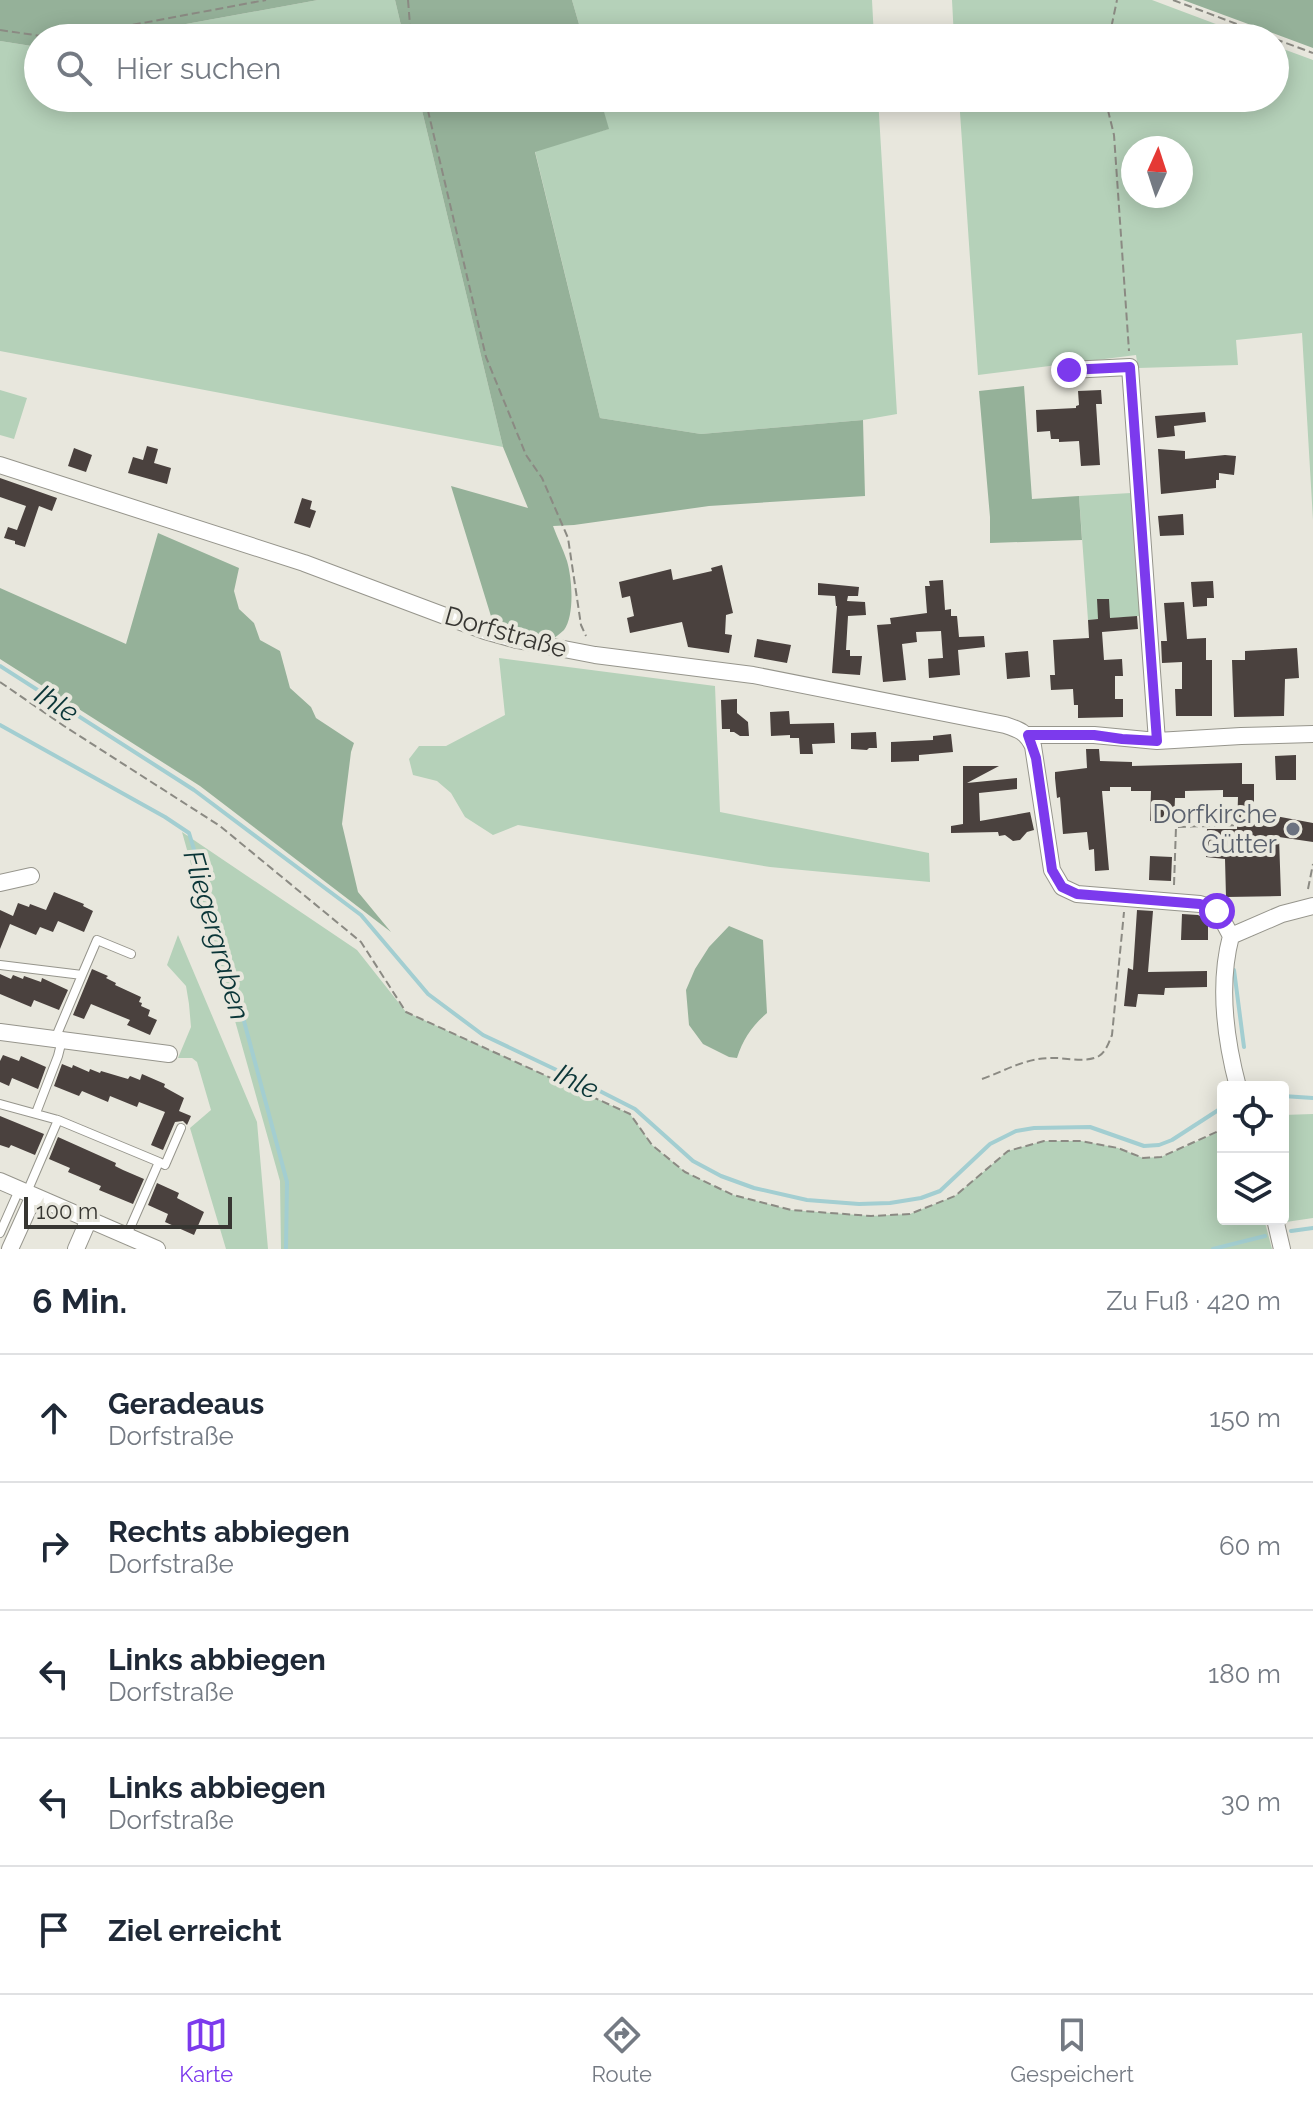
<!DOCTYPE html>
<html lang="de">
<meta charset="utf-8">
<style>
body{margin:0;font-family:Raleway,sans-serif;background:#f2f2f3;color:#1f2937}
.controls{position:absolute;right:24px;bottom:24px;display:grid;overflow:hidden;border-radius:8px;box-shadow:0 4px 20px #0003}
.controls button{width:72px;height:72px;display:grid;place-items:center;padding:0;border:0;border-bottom:2px solid #e0e1e3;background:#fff;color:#1f2937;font:40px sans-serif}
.compass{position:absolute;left:1121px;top:136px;width:72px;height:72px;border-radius:50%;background:#fff;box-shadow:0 4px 20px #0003;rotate:3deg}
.scale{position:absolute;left:24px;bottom:20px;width:208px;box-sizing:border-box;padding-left:8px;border:4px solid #373632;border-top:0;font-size:22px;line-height:28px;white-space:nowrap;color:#373632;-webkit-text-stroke:6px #e8e7dd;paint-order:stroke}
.stop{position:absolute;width:24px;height:24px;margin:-18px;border:6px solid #7c3aed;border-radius:50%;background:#fff}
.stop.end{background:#7c3aed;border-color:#fff;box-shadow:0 2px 8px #0008}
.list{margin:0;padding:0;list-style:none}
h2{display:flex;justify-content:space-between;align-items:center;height:104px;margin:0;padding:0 32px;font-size:34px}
h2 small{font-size:26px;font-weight:400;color:#747a83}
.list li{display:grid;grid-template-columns:52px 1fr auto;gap:24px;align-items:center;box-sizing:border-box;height:128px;padding:0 32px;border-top:2px solid #e0e1e3}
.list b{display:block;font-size:30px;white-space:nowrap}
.list p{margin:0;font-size:26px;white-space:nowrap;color:#747a83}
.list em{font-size:26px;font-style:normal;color:#747a83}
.icon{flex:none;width:44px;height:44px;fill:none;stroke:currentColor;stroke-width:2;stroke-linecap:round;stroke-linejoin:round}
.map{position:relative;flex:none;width:1313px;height:1249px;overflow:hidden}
.search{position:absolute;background:#fff;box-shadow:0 4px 20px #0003;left:24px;right:24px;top:24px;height:88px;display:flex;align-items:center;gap:20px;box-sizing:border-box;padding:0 28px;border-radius:44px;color:#747a83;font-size:30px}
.sheet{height:744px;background:#fff}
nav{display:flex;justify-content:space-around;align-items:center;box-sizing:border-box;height:112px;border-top:2px solid #e0e1e3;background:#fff;font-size:22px;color:#747a83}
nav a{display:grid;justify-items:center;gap:4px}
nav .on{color:#7c3aed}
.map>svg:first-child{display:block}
.green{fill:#b5d1b9;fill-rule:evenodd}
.forest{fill:#95b199}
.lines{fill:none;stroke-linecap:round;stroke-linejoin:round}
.stream{stroke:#a3ced1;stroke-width:4}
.building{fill:#4a413e}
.service-casing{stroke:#96958c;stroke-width:10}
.minor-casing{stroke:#96958c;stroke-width:18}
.path{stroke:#8b8a83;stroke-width:2;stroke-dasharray:8 4;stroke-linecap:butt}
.service{stroke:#fff;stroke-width:8}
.minor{stroke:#fff;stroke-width:16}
.route{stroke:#7c3aed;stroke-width:10}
.worship-dot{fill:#6b7280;stroke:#e8e7dd;stroke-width:3}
.labels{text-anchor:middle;stroke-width:8;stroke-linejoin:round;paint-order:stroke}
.street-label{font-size:26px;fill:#373632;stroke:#e8e7dd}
.worship-label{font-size:26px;fill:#5b616d;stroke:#e8e7dd;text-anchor:end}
.water-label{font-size:28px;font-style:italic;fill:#0a3537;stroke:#e8e7dd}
</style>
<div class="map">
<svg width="1313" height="1249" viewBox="0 0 1313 1249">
<rect width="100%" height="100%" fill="#e8e7dd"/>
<path class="green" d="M318,0H395L404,38H109Z
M572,0H872L874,38H583Z
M952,0H1152L1253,38H954Z
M0,41L38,47V98H419L503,447L0,351Z
M1275,46L1313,60V520L1302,333L1236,340L1238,365L1138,368L1136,355L978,375L959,98H1275ZM1133,148H1181V196H1133Z
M600,98H878L897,414L863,420L701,434L600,418L535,151L608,129Z
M0,390L27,398L14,439L0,435Z
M1131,493L1140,616L1088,620L1079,496Z
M499,658L715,686L720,812L929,853L930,882L770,867L518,825L493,835L465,817L451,793L437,781L413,775L409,759L419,746H446L505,715Z
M182,832L357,950L406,1012L630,1114L652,1145L685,1172L733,1195L791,1210L871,1216L910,1214L955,1196L1008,1151L1044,1141H1081L1118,1148L1143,1158L1161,1157L1223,1130V1219H1264L1272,1249H281L280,1181Z
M178,935L257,1122L268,1249H226L190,1128L211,1110L197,1062L192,1058H178L191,1027L189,1004L186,986L167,965Z
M1313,1114V1218L1286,1222L1283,1210V1115Z"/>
<path class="forest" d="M0,0H318L109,38H38V47L0,41Z
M395,0H572L583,38H404Z
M1184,0H1313V48L1183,0Z
M419,98H600L609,129L535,152L600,418L701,434L863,420L865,496L709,506L574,525L553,526C557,537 563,549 567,561C572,578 575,615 564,630C561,633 558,635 554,638L494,626L451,486L528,508L503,447Z
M1024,386L1032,499L1079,496L1082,540L990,543V517L979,391Z
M158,533L239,568L234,591L239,609L254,623L260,640L280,651L290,688L311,707L316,718L354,743L351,752L342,824L358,892L391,932L200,786L0,659V588L126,644Z
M729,926L763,940L767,1013C752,1026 743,1039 737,1058L729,1057L703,1044L689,1025L686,990L695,969L709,947Z"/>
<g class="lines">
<path class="stream" d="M0,666L194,790L361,915L428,994L483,1035L584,1083L635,1109L693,1161L721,1176L754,1188L807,1200L859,1204L890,1203L921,1198L940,1191L990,1144L1016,1131L1034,1128L1090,1127L1144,1146L1159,1145L1172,1140L1223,1107
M0,725L165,817L189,833L229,965L287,1182L286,1249
M1234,970L1244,1047
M1283,1096L1313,1098
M1291,1231L1313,1228
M1213,1249L1265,1236"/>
</g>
<path class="building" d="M1101,390L1102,404H1096L1100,465L1081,466L1079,441L1059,442V439H1051L1050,431L1037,432L1036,410L1076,408V406L1079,405L1078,391Z
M1205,412L1206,422L1174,426L1175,436L1157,438L1155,416Z
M147,446L158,449L154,463L171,468L167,484L128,473L133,457L143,460Z
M74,448L92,455L86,472L68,466Z
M1158,449L1185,451V459L1225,455L1236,456L1234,475L1219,473V480H1216V488L1161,494Z
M0,478L57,498L52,511L39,506L25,547L15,544V541L4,538L8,527L17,530L26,506L0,497Z
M302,498L312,501L310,509L316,511L310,528L294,523Z
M1183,514L1184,535L1160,536L1158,516Z
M722,565L733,613L726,615L725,634L732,635L729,653L688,647L682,622L630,633L627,618L634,616L630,596L622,598L619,582L671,569L673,580L712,571L711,568Z
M943,580L945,610L951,609V616H957L959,637L984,636L985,647L958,650L960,675L929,678L928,659L943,658L941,631L916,632L917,642L902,644L906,680L883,682L877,625L891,624L890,618L927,613L925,586H930L929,581Z
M1213,581L1214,598H1207V606L1193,607L1191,582Z
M818,583L859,587L858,596H848L847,601L865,602L866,615L848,616L846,650H850V656H862L860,675L832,673L837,606H836L835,596L818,595Z
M1097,599H1109L1110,618L1137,616L1138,629L1102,632L1104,660L1122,659L1123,676H1115V699H1123V717L1078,718V705H1074L1073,689L1051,690L1050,675H1055L1053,640L1089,638L1088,620L1098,619Z
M1184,602L1187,639L1206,638V660H1212V716H1176L1175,689H1182V662L1162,663L1161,641H1167L1164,603Z
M757,639L791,645L787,663L754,657Z
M1297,648L1299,678L1285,679L1284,716L1234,717L1232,660H1245V651Z
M1028,651L1030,677L1007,679L1005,653Z
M737,699V713L748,722L749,736H740L734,732H730V729H722L721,700Z
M789,711L790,724L834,723L835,743L812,744L813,754H800L799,738H790V735L771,736L770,712Z
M876,732L877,748H869L867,750L851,749V733Z
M951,734L953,752L919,755V761L891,762V742L933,740V736Z
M1086,749H1099L1100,761L1132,762V766L1242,763V784H1254V812L1313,823V842L1279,837L1281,896L1226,897L1225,859L1206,857L1207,829H1237L1238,797H1223V790L1185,791V798H1175L1174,822L1150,821L1151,791H1131V787H1110V791H1102L1109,870L1095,871L1094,849L1089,850L1087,832L1063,834L1060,797L1057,798L1055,778V772L1087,768Z
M1296,755V780H1276L1275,756Z
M963,766H999L967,783L1017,778V789L979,793L980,821L1030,812L1034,830L1027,832L1020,840L1013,841L1005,835L999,836L998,832L951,833V826L963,824Z
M1150,856L1172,857L1171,881L1149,880Z
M54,892L84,904L83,906L93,911L84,932L58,921L53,932L40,927L36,935L10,924L0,949V910L13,916L18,903L29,907L30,904L46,910Z
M1137,910L1153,911L1148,972L1207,971V987L1165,988L1164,995L1138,994L1136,1007L1124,1006L1128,968L1133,970Z
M1182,914L1198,915L1208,920V940H1181Z
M92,969L108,976L106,978L116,983L115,985L141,997L139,1002L142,1003L141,1006L150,1010L148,1016L157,1020L150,1035L127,1025L130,1020L91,1004L84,1019L73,1015Z
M0,974L11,979L13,975L23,979L24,976L41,982L42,978L68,990L59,1010L34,1000L31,1007L0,994Z
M3,1055L19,1061L21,1056L46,1067L38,1089L12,1078L9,1086L0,1082V1061Z
M62,1064L72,1068L73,1065L89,1072L90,1069L100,1073L101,1071L128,1079L130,1076L140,1080L142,1074L165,1084L164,1087L184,1098L179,1111L191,1116L187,1125L183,1121L175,1122L163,1150L151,1145L165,1112L139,1102L137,1107L110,1096L108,1102L82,1091L79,1096L54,1086Z
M0,1116L44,1134L35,1155L11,1145L9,1148L0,1145Z
M58,1137L116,1163L115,1166L123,1170L144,1179L133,1204L99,1190L101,1186L68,1172L70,1168L49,1159Z
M157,1183L179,1193L177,1198L204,1212L194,1235L165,1222L168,1214L148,1205Z"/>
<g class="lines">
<g class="service-casing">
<path id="service" d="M0,965L82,975L55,1039
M82,975L97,940L131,954
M0,1104L58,1120L159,1162L127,1235
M36,1113L58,1056L62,1040
M159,1162L165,1165L181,1128
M27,1192L58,1120
M0,1233L19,1190"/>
</g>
<g class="minor-casing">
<path id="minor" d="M1069,370L1130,367L1157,741
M0,465L304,563L485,631L517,640L595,655L753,675L1005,725C1020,730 1026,732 1033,746L1052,870L1062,887L1077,894L1200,904C1218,908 1223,921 1231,936C1218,985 1225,1038 1238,1087
M1028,735H1094L1157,741L1241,736L1313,734
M0,883L31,876
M1231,936L1282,914L1313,906
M0,1032L169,1054
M0,1181L157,1249
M1275,1219L1282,1249
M10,1249L34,1196
M76,1249L89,1219"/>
</g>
<path class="path" d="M408,0L411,38
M1173,0L1274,38
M0,30L55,38
M62,38L266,0
M1109,38L1117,0
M1275,39L1313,53
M425,98L486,357L526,455L542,478L568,538L581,625L586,636
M1105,98L1114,135L1129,351
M0,682L64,726L220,826L361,942L406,1012L630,1114L652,1145L685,1172L733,1195L791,1210L871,1216L910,1214L955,1196L1008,1151L1044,1141H1081L1118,1148L1143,1158L1161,1157L1223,1129
M1174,885L1176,827L1243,825
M1308,889L1313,864
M982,1079C1007,1070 1027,1057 1055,1058C1067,1058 1087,1063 1099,1056C1106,1052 1109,1042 1112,1035L1124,912"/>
<use href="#service" class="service"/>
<use href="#minor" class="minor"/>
</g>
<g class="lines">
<path class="route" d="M1069,370L1130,367L1157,741L1122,739L1094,735H1028L1036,758L1052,870L1062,887L1077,894L1200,904L1211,907L1217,911"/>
</g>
<circle class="worship-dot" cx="1293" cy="829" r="8"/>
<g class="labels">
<g class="street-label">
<text transform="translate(506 632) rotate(16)" y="9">Dorfstraße</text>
</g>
<g class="worship-label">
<text x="1277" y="823">Dorfkirche<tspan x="1277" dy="30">Gütter</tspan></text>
</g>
<g class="water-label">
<text transform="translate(57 703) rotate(32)" y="10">Ihle</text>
<text transform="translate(217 935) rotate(74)" y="10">Fliegergraben</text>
<text transform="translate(577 1081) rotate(26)" y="10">Ihle</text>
</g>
</g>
</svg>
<div class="controls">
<button><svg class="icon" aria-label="locate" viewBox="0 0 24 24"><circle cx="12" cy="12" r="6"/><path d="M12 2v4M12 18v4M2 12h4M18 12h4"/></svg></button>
<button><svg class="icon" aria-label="layers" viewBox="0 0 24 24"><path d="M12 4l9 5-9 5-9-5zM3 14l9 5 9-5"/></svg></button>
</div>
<svg class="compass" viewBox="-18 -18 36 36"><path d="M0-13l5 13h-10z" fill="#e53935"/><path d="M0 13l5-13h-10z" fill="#747a83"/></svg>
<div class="scale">100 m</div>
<div class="stop" style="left:1217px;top:911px"></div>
<div class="stop end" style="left:1069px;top:370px"></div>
<div class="search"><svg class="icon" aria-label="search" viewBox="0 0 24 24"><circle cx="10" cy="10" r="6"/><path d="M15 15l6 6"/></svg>Hier suchen</div>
</div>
<section class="sheet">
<h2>6 Min.<small>Zu Fuß · 420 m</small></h2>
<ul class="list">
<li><svg class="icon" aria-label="ahead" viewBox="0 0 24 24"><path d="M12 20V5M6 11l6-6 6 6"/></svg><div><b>Geradeaus</b><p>Dorfstraße</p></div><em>150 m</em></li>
<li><svg class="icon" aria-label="right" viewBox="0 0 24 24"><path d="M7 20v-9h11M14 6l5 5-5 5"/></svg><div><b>Rechts abbiegen</b><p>Dorfstraße</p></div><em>60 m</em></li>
<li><svg class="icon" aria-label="left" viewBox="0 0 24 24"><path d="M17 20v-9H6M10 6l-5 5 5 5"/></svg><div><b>Links abbiegen</b><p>Dorfstraße</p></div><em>180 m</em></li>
<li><svg class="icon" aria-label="left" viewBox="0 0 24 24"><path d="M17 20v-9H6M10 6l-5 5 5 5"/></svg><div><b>Links abbiegen</b><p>Dorfstraße</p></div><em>30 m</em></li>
<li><svg class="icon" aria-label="arrive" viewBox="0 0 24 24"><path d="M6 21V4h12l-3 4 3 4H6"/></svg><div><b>Ziel erreicht</b></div></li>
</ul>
</section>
<nav>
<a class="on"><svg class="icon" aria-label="map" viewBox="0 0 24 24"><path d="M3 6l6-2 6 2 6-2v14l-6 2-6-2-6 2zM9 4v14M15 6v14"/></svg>Karte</a>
<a><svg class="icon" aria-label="directions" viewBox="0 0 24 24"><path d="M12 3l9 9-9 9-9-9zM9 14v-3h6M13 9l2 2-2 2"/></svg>Route</a>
<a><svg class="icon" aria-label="saved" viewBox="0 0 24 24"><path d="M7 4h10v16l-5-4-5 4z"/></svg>Gespeichert</a>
</nav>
